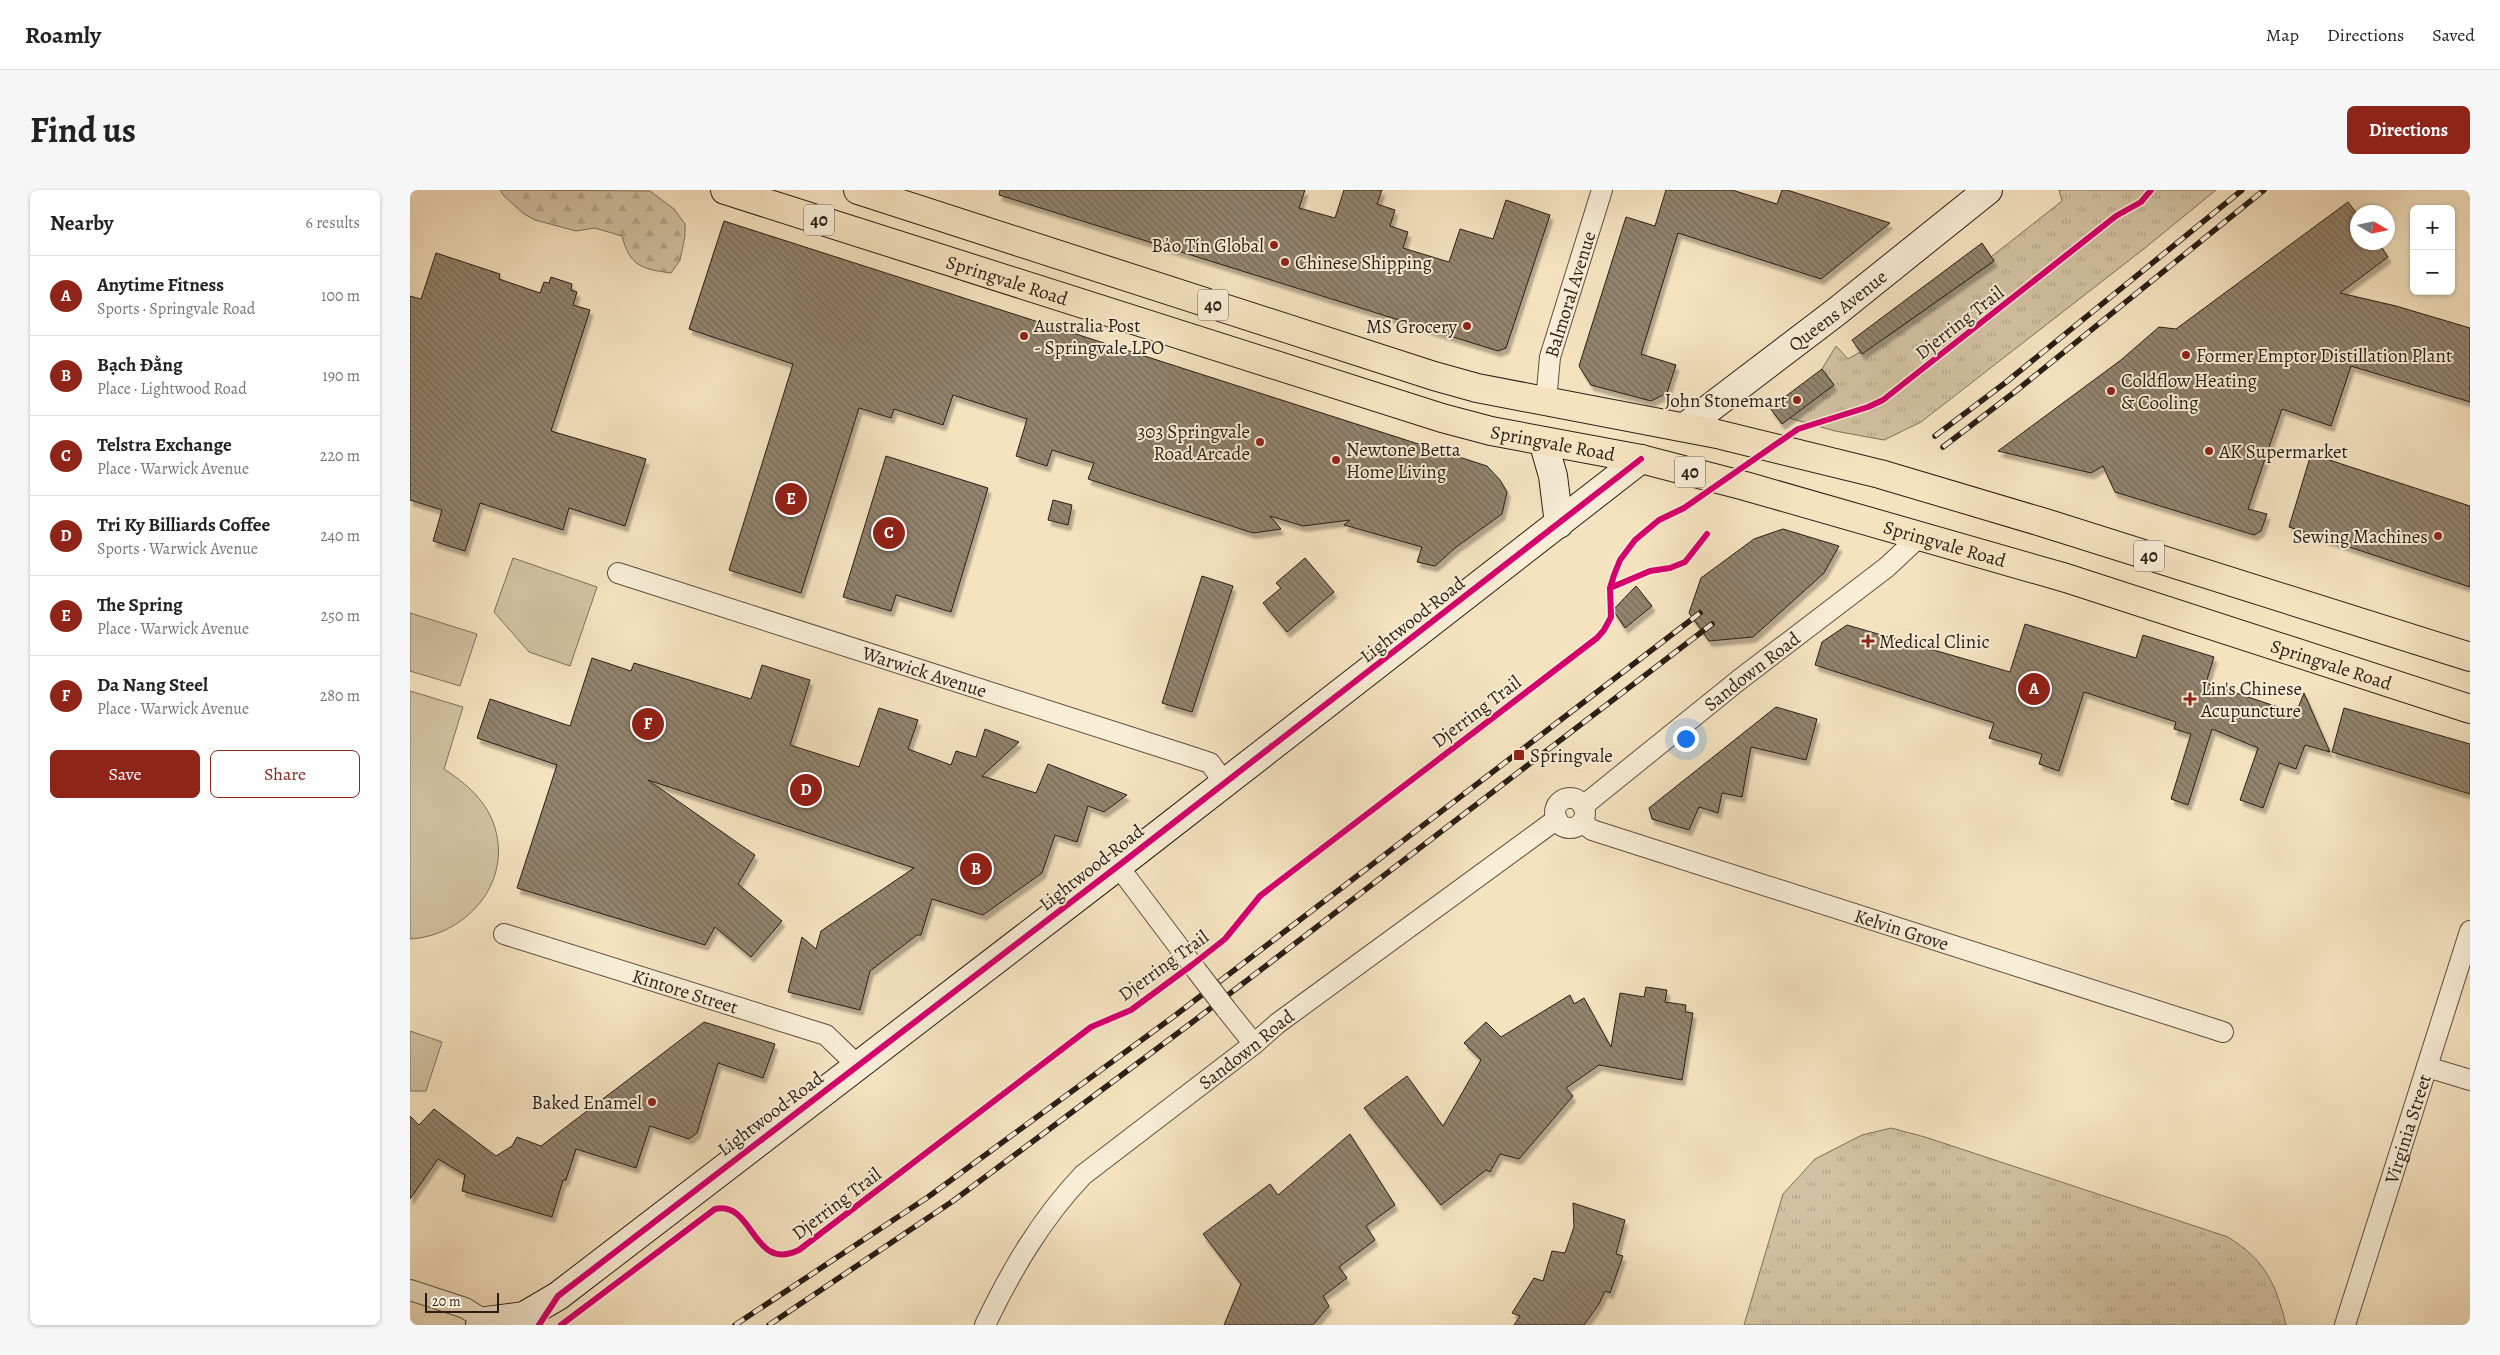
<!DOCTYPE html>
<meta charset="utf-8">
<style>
body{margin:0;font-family:Alegreya,serif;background:#f6f6f6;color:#222}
.controls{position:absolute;right:15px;top:15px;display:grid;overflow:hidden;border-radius:8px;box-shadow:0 1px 4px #0004}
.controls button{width:45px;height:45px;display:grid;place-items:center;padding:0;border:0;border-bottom:1px solid #e0e0e0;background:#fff;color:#222;font:25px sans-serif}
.compass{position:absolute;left:1940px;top:15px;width:45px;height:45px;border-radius:50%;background:#fff;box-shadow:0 1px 4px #0004;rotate:99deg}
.scale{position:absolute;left:15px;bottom:12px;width:74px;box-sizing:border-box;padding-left:5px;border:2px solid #291e15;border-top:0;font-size:14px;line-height:18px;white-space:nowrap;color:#291e15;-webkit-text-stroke:4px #f8edd6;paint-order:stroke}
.you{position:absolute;left:1275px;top:548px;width:18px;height:18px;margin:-12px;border:4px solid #fff;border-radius:50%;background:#1a73e8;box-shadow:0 0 0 8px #1a73e833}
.badge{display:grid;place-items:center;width:32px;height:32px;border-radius:50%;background:#8f2418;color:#fff;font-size:16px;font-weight:700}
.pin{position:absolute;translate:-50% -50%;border:2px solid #fff;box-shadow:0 1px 5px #0006}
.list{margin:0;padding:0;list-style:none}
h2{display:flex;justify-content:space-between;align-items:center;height:65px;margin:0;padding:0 20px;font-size:21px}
h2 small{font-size:16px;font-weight:400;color:#767676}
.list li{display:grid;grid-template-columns:32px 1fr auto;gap:15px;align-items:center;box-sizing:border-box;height:80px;padding:0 20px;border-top:1px solid #e0e0e0}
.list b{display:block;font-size:19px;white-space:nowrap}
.list p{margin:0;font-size:16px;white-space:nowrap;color:#767676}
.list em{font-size:16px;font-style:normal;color:#767676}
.actions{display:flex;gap:10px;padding:15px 20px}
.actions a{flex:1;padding:11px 0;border:1px solid #8f2418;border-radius:8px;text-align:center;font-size:18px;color:#8f2418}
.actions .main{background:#8f2418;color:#fff}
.map{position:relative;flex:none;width:2060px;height:1135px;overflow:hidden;border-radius:8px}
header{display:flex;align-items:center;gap:30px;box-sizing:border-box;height:70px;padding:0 25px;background:#fff;border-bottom:1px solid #e0e0e0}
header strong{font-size:24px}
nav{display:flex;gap:28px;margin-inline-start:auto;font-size:18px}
.intro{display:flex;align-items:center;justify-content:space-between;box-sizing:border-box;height:120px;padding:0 30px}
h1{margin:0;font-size:35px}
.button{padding:12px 22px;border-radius:8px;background:#8f2418;color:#fff;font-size:18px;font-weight:700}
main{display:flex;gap:30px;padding:0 30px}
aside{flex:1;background:#fff;border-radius:8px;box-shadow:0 1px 4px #0004}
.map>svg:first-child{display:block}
.grass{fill:url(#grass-tufts);stroke:#7e705c}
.forest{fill:url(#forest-firs);stroke:#7e705c}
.park{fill:#d2c2a3;stroke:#7e705c}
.building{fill:url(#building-back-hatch);stroke:#291e15;filter:url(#shadow)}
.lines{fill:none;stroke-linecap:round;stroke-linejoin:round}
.minor-casing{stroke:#5c4f40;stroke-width:22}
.secondary-casing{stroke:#291e15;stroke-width:30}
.trunk-casing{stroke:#291e15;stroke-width:30}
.minor{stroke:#f8edd6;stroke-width:20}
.secondary{stroke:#f8edd6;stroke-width:28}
.trunk{stroke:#f5e3c0;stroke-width:28}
.rail-casing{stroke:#291e15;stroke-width:5.5}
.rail{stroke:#f8edd6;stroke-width:4;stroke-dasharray:11;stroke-linecap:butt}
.minor-bridge-casing{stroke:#5c4f40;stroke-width:22;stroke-linecap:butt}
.minor-bridge{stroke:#f8edd6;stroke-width:20}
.cycleway-casing{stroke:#f8edd6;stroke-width:9}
.cycleway{stroke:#d6006c;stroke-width:6}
.poi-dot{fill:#8f2418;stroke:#f8edd6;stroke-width:2}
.labels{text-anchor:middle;stroke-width:4;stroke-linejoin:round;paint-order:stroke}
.shield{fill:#f8edd6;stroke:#675c4f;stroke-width:1}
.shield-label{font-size:18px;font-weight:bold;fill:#291e15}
.poi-label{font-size:19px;fill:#291e15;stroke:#f8edd6;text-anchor:start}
.street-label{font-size:19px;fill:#291e15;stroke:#f8edd6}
</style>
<header>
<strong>Roamly</strong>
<nav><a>Map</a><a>Directions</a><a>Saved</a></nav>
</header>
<div class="intro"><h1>Find us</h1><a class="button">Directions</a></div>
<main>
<aside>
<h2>Nearby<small>6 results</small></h2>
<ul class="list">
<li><span class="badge">A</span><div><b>Anytime Fitness</b><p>Sports · Springvale Road</p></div><em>100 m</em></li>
<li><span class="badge">B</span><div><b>Bạch Đằng</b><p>Place · Lightwood Road</p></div><em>190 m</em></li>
<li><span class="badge">C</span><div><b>Telstra Exchange</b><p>Place · Warwick Avenue</p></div><em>220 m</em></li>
<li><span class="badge">D</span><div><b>Tri Ky Billiards Coffee</b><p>Sports · Warwick Avenue</p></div><em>240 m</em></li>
<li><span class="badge">E</span><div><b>The Spring</b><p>Place · Warwick Avenue</p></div><em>250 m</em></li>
<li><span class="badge">F</span><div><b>Da Nang Steel</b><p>Place · Warwick Avenue</p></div><em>280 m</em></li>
</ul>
<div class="actions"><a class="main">Save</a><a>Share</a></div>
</aside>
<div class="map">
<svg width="2060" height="1135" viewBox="0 0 2060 1135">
<defs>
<pattern id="grass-tufts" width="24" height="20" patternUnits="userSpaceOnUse" patternTransform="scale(1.25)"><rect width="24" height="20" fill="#d2c2a3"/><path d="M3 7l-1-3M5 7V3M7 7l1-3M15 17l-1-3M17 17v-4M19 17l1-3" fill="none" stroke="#b4a68b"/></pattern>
<pattern id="forest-firs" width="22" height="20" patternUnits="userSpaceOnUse" patternTransform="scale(1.25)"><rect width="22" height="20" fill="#d2c2a3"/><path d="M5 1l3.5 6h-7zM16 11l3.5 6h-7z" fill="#b4a68b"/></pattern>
<pattern id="building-back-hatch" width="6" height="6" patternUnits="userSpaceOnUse" patternTransform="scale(1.25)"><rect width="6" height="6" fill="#93846e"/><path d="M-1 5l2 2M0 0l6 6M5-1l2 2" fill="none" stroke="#786b59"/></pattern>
<filter id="shadow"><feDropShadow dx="3" dy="5.5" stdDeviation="1" flood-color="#0004"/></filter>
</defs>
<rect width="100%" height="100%" fill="#f5e3c0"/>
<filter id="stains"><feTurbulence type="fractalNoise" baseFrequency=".004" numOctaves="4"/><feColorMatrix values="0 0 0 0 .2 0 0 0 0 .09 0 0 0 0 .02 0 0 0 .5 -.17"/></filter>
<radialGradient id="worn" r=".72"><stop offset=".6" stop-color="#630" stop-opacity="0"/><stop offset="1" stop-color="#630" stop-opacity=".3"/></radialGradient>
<path class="grass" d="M1649,0H1806L1735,58L1511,232L1474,250L1425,241L1379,228L1424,195L1412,179L1426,156L1438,169L1481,144L1584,71L1581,67L1652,11Z
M1481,938L1515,947L1818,1047C1855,1070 1866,1094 1876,1135H1334L1373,1004L1405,969L1452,945Z"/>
<path class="forest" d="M90,0L240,1L264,19L275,34V46L270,70L261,83C231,79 220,76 212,46L185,38L166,41L125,30L114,24L94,6Z"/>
<path class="park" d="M103,368L187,397L160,476L119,462L84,422Z
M0,423L67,444L50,496L0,481Z
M0,501L53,517L34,579C57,594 77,611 85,638C102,695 54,746 0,749Z
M0,841L32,852L16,901H0Z"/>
<path class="building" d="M590,0H895L889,18L925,28L934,0H972L967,14L985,20L980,36L998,42L993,58L1039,72L1050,39L1083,49L1096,10L1140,25L1096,158L1088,161L589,5Z
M1256,0H1322L1367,14L1372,0H1377L1480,33L1411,89L1268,43L1231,164L1266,175L1257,203L1241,211L1181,195L1169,176L1216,27L1245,36Z
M1938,12L1948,25V52H1968L1978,67L1930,103L1986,116L2060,138V212L1941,176L1921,236L1872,219L1838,319L1857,324L1851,341L1844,345L1705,302L1693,276L1681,283L1588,261L1711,170L1749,137L1766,139Z
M314,31L1077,276L1090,290L1097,302L1092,324L1045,358L1025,376L1007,372L1012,357L934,335L940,330L893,336L860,326L871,339L843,343L678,289L684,273L661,266L642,260L637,276L606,266L617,229L543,205L533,235L484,219L481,228L449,218L391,403L319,380L383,174L279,139Z
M1572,53L1584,71L1452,164L1442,150Z
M26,63L90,84L89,89L130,103L134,92L139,93L141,87L162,94L161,100L167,102L163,115L180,120L141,241L236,269L215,336L159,318L153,340L70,313L55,361L23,351L32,320L0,310V106L11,109Z
M1412,179L1424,195L1372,234L1360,218Z
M1901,264L2060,316V397L1879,337Z
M476,266L578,298L541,422L486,405L481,421L433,407Z
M643,310L662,315L658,335L638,330Z
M1373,339L1429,356L1414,383L1343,447L1299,451L1279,423L1291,388L1344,349Z
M895,368L924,402L877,442L853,413L871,398L866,393Z
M792,386L823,396L782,522L752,513Z
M1226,396L1242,416L1215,438L1203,420Z
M1615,434L1726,468L1733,445L1804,467L1796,493L1886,523L1894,503L1920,562L1895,555L1886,579L1869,573L1853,618L1830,610L1848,558L1802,539L1778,615L1761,609L1781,544L1764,539L1766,532L1674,502L1649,581L1629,574L1632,564L1579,548L1584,533L1405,475L1412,452L1437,435L1600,482Z
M182,468L221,481L224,473L341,509L352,475L400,490L380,555L449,577L469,518L508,530L498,559L541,575L546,561L566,567L575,539L609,552L572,586L626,603L638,574L717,605L694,622L678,616L667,652L645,645L632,683L573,725L522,709L511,745H507L460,781L450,820L378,802L392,747L406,759L411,741L504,678L238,590L345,665L328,694L372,731L341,767L305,737L295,755L107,698L147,575L67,548L80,509L160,536Z
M1366,517L1407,529L1396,570L1341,557L1332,607L1312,603L1308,623L1289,617L1279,640L1242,629L1239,618Z
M1934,518L2060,554V604L1922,562Z
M1236,797L1257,800L1255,812L1276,815L1275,822L1283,823L1272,890L1189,875L1156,898L1163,906L1109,969L1090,964L1080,982L1076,980L1031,1015L954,918L997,886L1033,936L1071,870L1054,853L1076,832L1091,847L1160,805L1164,814L1174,808L1201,857L1210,803L1234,807Z
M294,832L365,854L353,888L308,873L287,943L279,949L240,936L226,978L166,959L156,990H153L142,1027L52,1001L55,985L28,969L0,1009V926L9,935L24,919L86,966L102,956L107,947L131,956Z
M940,944L985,1015L956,1036L965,1050L929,1077L937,1088L913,1106L919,1116L903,1135H814L831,1094L793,1044L860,994L868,1005Z
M1163,1013L1215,1030L1206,1064L1213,1066L1200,1103L1195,1101L1189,1114L1174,1135H1104L1110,1126L1102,1123L1124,1088L1133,1091L1142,1061L1155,1063L1164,1037Z"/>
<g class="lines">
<g class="minor-casing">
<g id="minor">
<path id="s1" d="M1136,211L1140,167L1192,0"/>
<path id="s2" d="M208,383L779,566L800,573L814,592"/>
<circle cx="1160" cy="623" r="15"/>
<path id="s3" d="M1173,616L1329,490L1477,377L1510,346"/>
<path id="s4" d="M1172,632L1182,640L1813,842"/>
<path d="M708,676L787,781"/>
<path id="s5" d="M94,744L416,845L447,875"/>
<path d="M816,819L844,854"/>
<path d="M2017,877L2060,890"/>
<path d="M0,1100L55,1118L76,1131"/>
<path id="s6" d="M575,1135C601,1081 631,1029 673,985L844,854L868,833L1147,629"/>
<path id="s7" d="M1935,1135L2060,741"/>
</g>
</g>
<g class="secondary-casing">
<g id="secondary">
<path id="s8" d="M1275,237L1426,122L1578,0"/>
<path d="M1133,251L1143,286L1149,334"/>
<path d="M70,1135L76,1131L114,1126L148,1106L708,676L1231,269"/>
</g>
</g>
<g class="trunk-casing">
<g id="trunk">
<path id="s9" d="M315,0L1032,228L1081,241L1231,269L1335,296L1656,388L2060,519"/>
<path d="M448,0L1024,186L1067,198L1307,244L1470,284L1635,333L2060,467"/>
</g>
</g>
<use href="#minor" class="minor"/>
<use href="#secondary" class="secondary"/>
<use href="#trunk" class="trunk"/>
<g class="rail-casing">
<path id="rail" d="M1525,246L1595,193L1832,0
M1533,257L1606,201L1854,0
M325,1135L518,1007L767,824L1290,423
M359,1135L543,1011L780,834L1302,434"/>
</g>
<use href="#rail" class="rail"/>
<g class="minor-bridge-casing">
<path id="minor-bridge" d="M787,781L816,819"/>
</g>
<use href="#minor-bridge" class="minor-bridge"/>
<g class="cycleway-casing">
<path id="cycleway" d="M1200,398L1240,381L1260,378L1275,372L1297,344
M129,1135L148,1106L708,676L1231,269
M151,1135L305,1019C344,1010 342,1083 389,1060L681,837L721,820L782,775L815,749L850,706L1187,448L1194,440L1201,427L1200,398L1204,385L1210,370L1225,350L1249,330L1274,318L1388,239L1458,217L1473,210L1706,26L1731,12L1741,0"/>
</g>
<use href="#cycleway" class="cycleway"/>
</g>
<g class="poi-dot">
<circle cx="864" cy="55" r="5"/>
<circle cx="875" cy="72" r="5"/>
<circle cx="1057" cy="136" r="5"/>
<circle cx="614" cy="146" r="5"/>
<circle cx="1776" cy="165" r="5"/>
<circle cx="1701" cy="201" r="5"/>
<circle cx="1387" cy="210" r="5"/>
<circle cx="850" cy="252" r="5"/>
<circle cx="1799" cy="261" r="5"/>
<circle cx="926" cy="270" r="5"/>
<circle cx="2028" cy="346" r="5"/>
<path d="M1455.5 443.5h5v5h5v5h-5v5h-5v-5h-5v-5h5z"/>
<path d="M1777.5 501.5h5v5h5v5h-5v5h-5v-5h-5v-5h5z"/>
<rect x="1103" y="559" width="12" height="12" rx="2.5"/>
<circle cx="242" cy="912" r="5"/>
</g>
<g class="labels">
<g class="shield">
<rect x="394" y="14.5" width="30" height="31" rx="4"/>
<rect x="788" y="99.5" width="30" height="31" rx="4"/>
<rect x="1265" y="266.5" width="30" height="31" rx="4"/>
<rect x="1724" y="350.5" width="30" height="31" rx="4"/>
</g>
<g class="shield-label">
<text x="409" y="36">40</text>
<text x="803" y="121">40</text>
<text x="1280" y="288">40</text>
<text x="1739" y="372">40</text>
</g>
<g class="poi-label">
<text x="854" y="62" text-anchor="end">Bảo Tín Global</text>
<text x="885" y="79">Chinese Shipping</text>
<text x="624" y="142">Australia Post<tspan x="624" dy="22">- Springvale LPO</tspan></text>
<text x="1047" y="143" text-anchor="end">MS Grocery</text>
<text x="1786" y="172">Former Emptor Distillation Plant</text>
<text x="1711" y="197">Coldflow Heating<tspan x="1711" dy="22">&amp; Cooling</tspan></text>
<text x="1377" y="217" text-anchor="end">John Stonemart</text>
<text x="840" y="248" text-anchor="end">303 Springvale<tspan x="840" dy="22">Road Arcade</tspan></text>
<text x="936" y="266">Newtone Betta<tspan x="936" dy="22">Home Living</tspan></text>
<text x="1809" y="268">AK Supermarket</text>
<text x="2018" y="353" text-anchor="end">Sewing Machines</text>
<text x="1469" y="458">Medical Clinic</text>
<text x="1791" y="505">Lin's Chinese<tspan x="1791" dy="22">Acupuncture</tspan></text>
<text x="1120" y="572">Springvale</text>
<text x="232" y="919" text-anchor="end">Baked Enamel</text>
</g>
<g class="street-label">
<text dy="7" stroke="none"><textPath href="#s9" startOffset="296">Springvale Road</textPath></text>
<text dy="7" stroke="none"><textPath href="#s1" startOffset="110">Balmoral Avenue</textPath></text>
<text dy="7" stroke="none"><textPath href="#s8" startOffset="192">Queens Avenue</textPath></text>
<text transform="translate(1549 132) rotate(-38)" y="7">Djerring Trail</text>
<text dy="7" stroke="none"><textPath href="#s9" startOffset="866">Springvale Road</textPath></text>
<text dy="7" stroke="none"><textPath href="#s9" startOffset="1271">Springvale Road</textPath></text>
<text transform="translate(1002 429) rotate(-38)" y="7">Lightwood Road</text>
<text dy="7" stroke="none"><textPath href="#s9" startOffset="1676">Springvale Road</textPath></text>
<text dy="7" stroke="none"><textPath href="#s3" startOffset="216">Sandown Road</textPath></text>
<text dy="7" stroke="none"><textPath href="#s2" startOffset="322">Warwick Avenue</textPath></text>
<text transform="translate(1066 521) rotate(-37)" y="7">Djerring Trail</text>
<text transform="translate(681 677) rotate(-38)" y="7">Lightwood Road</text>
<text dy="7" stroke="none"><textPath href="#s4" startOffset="338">Kelvin Grove</textPath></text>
<text transform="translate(753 775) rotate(-36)" y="7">Djerring Trail</text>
<text dy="7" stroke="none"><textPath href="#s5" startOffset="190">Kintore Street</textPath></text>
<text dy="7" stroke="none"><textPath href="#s6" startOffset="386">Sandown Road</textPath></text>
<text transform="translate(360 923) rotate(-37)" y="7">Lightwood Road</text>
<text dy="7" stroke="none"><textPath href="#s7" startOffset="206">Virginia Street</textPath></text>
<text transform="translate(426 1013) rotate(-37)" y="7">Djerring Trail</text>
</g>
</g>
<rect width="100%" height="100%" filter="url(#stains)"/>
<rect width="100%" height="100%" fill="url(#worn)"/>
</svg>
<div class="controls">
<button>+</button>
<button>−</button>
</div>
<svg class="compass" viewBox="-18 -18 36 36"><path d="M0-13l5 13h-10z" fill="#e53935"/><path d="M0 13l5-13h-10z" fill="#767676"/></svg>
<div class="scale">20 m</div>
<div class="you"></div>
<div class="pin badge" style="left:1624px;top:499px">A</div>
<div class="pin badge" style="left:566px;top:679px">B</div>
<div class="pin badge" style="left:479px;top:343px">C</div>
<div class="pin badge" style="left:396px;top:600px">D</div>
<div class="pin badge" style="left:381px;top:309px">E</div>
<div class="pin badge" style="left:238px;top:534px">F</div>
</div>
</main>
